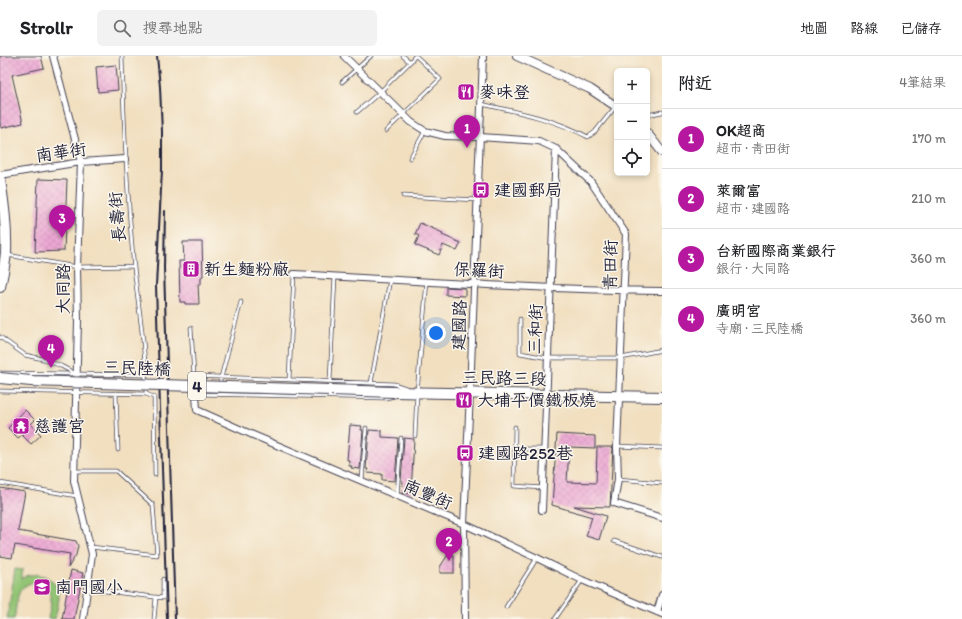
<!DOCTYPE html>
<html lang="zh-TW">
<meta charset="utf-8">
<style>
body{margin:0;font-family:Itim,"LXGW WenKai TC",sans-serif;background:#f2f2f2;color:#202124}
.controls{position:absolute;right:12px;top:12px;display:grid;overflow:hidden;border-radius:6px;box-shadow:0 2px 6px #0003}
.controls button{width:36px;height:36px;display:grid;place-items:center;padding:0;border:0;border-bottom:1px solid #e0e0e0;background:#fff;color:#202124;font:20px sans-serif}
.you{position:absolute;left:436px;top:277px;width:14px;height:14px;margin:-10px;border:3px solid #fff;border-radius:50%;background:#1a73e8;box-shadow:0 0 0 6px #1a73e833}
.badge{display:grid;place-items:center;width:26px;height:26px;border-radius:50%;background:#b5179e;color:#fff;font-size:13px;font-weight:700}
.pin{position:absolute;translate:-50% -33px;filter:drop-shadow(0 1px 2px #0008)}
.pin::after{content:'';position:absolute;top:21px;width:14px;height:12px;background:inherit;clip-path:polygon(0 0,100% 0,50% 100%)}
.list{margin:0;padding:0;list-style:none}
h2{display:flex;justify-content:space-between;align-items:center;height:52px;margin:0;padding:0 16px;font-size:17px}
h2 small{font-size:13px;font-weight:400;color:#757577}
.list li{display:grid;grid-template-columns:26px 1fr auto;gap:12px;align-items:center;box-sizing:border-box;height:60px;padding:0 16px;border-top:1px solid #e0e0e0}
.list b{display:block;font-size:15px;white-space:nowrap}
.list p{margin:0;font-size:13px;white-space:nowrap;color:#757577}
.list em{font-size:13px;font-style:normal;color:#757577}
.icon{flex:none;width:22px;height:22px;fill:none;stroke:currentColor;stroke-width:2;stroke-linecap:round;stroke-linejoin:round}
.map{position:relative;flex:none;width:662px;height:563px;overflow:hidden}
header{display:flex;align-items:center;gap:24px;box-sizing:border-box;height:56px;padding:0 20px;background:#fff;border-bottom:1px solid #e0e0e0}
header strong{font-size:19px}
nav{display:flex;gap:22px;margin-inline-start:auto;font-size:14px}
.search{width:280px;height:36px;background:#f2f2f2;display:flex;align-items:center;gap:10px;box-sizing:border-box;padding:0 14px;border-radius:6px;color:#757577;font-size:15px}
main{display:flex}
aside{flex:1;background:#fff}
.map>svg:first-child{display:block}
.grass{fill:#93c474;stroke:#5a7358}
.building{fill:url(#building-cross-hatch)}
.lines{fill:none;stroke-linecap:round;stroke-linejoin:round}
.service-casing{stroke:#413e4f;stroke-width:4.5}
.minor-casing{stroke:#413e4f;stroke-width:8}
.tertiary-casing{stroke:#413e4f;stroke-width:10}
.primary-casing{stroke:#413e4f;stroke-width:12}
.service{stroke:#fff;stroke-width:3}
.minor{stroke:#fff;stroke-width:6}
.tertiary{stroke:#fff;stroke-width:8}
.primary{stroke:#fff;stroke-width:10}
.rail{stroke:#22223b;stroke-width:2}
.primary-bridge-casing{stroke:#413e4f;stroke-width:12;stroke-linecap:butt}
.primary-bridge{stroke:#fff;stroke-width:10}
.labels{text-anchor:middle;stroke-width:3;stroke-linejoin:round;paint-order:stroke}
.shield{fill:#fbf7ec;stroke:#636270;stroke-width:1}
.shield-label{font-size:16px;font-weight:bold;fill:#22223b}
.poi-label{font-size:17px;fill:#22223b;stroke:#fbf7ec;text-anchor:start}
.street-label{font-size:17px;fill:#22223b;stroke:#fbf7ec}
</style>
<header>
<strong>Strollr</strong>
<div class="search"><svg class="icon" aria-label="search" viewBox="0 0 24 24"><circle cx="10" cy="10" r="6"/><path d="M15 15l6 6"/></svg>搜尋地點</div>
<nav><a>地圖</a><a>路線</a><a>已儲存</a></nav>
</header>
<main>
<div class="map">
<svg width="662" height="563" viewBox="0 0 662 563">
<defs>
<pattern id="building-cross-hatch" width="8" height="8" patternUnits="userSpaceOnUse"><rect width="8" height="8" fill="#eca7d3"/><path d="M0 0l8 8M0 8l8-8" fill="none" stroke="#ca8fb6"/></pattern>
</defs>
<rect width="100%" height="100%" fill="#fbf7ec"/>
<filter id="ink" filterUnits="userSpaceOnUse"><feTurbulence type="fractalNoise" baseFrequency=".025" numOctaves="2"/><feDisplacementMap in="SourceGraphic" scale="8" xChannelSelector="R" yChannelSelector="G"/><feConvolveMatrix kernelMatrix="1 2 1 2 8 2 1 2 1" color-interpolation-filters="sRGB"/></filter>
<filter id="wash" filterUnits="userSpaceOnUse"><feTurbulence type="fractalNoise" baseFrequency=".012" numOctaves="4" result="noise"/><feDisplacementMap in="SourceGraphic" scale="16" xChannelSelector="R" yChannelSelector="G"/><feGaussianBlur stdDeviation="0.9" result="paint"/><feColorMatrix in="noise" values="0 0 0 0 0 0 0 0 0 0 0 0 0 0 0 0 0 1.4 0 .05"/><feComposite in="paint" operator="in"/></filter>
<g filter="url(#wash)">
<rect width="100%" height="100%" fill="#f1dfc0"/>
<path class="grass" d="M15,513L23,514L21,523C36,512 59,522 59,541C59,548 56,556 55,563H48C49,556 53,545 50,538C46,525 27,523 20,535C16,543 16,555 14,563H7Z"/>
<g id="blocks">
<path class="building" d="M0,0H41L44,12L12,19L23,67L1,72L0,66Z
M116,9L118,34L98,36L96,11Z
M455,69L472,70V76H455Z
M38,123L67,124L64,195L35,196Z
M420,167L443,177L442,179L461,187L457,195L443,189L439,199L415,189L419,180L415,178Z
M183,186H202L203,220L201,221V228H198L199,248H185V246H180L179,205H184Z
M446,231L465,232V240L446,239Z
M25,354L35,364L31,368L41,379L31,388L22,379L18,382L8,372Z
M350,369L362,370L361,374H363L360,413L351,412L352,410H349V404H347Z
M369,374L382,375V381L398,382L395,425L382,424V418L367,417L368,413H366Z
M557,378L595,380V392L569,391L567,426L596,427L597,391H613L610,451L574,450L606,460L599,484L586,480L592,461L552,449Z
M404,382L414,383L411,438L402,437L403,425H401Z
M0,432L25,436L18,475L76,485L78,490L76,499L68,512L70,498L15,489L12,502L0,500Z
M454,499V517H440V511L447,500Z
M71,514L83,517L74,563H62Z"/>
</g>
</g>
<g filter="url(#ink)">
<use href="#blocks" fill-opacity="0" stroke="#413e4f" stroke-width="1"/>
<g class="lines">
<g class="service-casing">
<path id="service" d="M122,0C124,71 127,141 134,212C139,254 146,295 146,338
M403,0L410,6L415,0
M342,26L371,0
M481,48C518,56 555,63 588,81L595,76L616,50
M357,56L380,36L410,6
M647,59L662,56
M386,75L440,23L416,0
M410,102L425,75
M403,140L477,144
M7,199L77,211L134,210
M520,263V297L548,302H621L662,294
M191,272L194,320L394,328L406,332
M0,281L25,299L43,303L61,310L76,318
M0,317L146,319
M289,324L294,218
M330,325L335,220
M371,327L390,223
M219,329L241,246
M0,335L146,338L154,341L155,419
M116,337L118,394
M196,338L386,342L395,340
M515,371L514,430L543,432
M415,380L417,336L427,225
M617,390L662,392
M515,393H545
M75,415H116L153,449L157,499L91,491
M618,423L662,427
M362,424L366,372
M0,427L77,440
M397,440L401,382
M614,485L662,501
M88,533L163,542V523
M506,551L537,502
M154,563L156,541
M555,563L582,524"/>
</g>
<g class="minor-casing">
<path id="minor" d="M53,0L81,106L77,211L78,265L74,425L92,498L83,563
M344,0L411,66L425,75L445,80L480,81L539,85L556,93L591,126L626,178L617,390L618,423L614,447L662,462
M0,119L81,106L125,103
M294,218C417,225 539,233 662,235
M196,338L197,354L253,379L464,468L537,502L582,524L662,558
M542,454L556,93
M657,556L662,539
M465,563L464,468L470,337L483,0"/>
</g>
<g class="tertiary-casing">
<path id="tertiary" d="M517,0L590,33L617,51
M647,77L662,96"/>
</g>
<g class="primary-casing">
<path id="primary" d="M0,124C4,148 7,172 6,197C5,208 2,220 0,231
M394,336L662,341"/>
</g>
<use href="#service" class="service"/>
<use href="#minor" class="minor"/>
<use href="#tertiary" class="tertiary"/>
<use href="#primary" class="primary"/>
<path class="rail" d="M157,0L160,31L162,76V114L156,230L167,563
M165,155L164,212L166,276L175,563"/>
<g class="primary-bridge-casing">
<path id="primary-bridge" d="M0,322L31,325L394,336"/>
</g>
<use href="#primary-bridge" class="primary-bridge"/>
</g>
</g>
<defs>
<g id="restaurant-square" transform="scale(0.9)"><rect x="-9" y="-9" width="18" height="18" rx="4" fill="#b5179e" stroke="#fbf7ec"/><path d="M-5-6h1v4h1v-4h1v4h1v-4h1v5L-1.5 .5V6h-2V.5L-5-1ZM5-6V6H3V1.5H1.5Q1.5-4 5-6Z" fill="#fff"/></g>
<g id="bus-square" transform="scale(0.9)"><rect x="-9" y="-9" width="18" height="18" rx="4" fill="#b5179e" stroke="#fbf7ec"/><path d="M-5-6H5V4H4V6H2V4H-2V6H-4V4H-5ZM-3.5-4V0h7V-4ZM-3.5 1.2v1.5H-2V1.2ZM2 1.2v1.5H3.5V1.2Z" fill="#fff"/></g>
<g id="building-square" transform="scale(0.9)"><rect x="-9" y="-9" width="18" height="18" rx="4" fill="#b5179e" stroke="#fbf7ec"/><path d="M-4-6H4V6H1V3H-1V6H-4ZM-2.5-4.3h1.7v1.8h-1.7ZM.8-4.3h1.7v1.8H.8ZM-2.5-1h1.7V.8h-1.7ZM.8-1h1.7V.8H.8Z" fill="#fff"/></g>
<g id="temple-square" transform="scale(0.9)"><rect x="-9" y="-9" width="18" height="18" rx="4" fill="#b5179e" stroke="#fbf7ec"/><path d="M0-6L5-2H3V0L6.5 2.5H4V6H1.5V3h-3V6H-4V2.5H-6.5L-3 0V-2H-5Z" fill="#fff"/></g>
<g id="school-square" transform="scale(0.9)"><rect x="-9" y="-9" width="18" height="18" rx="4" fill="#b5179e" stroke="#fbf7ec"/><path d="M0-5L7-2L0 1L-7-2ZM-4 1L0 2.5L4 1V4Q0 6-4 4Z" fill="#fff"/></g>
</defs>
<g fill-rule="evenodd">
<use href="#restaurant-square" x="466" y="36"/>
<use href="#bus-square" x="481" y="134"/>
<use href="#building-square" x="191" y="213"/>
<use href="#restaurant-square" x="464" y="344"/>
<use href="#temple-square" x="21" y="370"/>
<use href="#bus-square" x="465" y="397"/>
<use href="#school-square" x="42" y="531"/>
</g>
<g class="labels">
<rect class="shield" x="188" y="316" width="18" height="28" rx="3"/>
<g class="shield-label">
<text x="197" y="336">4</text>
</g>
<g class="poi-label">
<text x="479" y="42">麥味登</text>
<text x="494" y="140">建國郵局</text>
<text x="204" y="219">新生麵粉廠</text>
<text x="477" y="350">大埔平價鐵板燒</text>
<text x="34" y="376">慈護宮</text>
<text x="478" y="403">建國路252巷</text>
<text x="55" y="537">南門國小</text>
</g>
<g class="street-label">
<text transform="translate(61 96) rotate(-8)" y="6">南華街</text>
<text transform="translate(117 161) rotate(-95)" y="6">長壽街</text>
<text transform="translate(610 209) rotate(-89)" y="6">青田街</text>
<text transform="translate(479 214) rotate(3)" y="6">保羅街</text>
<text transform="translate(63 233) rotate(-90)" y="6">大同路</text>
<text transform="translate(459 269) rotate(-88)" y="6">建國路</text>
<text transform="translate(535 273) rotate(-88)" y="6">三和街</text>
<text transform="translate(137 312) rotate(2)" y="6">三民陸橋</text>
<text transform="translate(504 322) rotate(1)" y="6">三民路三段</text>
<text transform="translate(428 438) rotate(23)" y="6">南豐街</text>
</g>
</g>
</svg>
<div class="controls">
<button>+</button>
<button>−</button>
<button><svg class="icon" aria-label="locate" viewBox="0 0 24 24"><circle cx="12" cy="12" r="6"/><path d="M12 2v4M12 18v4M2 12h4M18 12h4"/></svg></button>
</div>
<div class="you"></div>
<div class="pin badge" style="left:467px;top:92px">1</div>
<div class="pin badge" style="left:449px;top:505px">2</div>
<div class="pin badge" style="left:62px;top:182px">3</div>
<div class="pin badge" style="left:51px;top:312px">4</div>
</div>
<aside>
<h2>附近<small>4筆結果</small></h2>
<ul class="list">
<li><span class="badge">1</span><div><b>OK超商</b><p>超市 · 青田街</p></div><em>170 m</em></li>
<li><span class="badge">2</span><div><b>萊爾富</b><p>超市 · 建國路</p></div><em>210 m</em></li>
<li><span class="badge">3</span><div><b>台新國際商業銀行</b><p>銀行 · 大同路</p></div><em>360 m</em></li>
<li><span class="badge">4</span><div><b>廣明宮</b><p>寺廟 · 三民陸橋</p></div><em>360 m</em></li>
</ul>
</aside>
</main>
